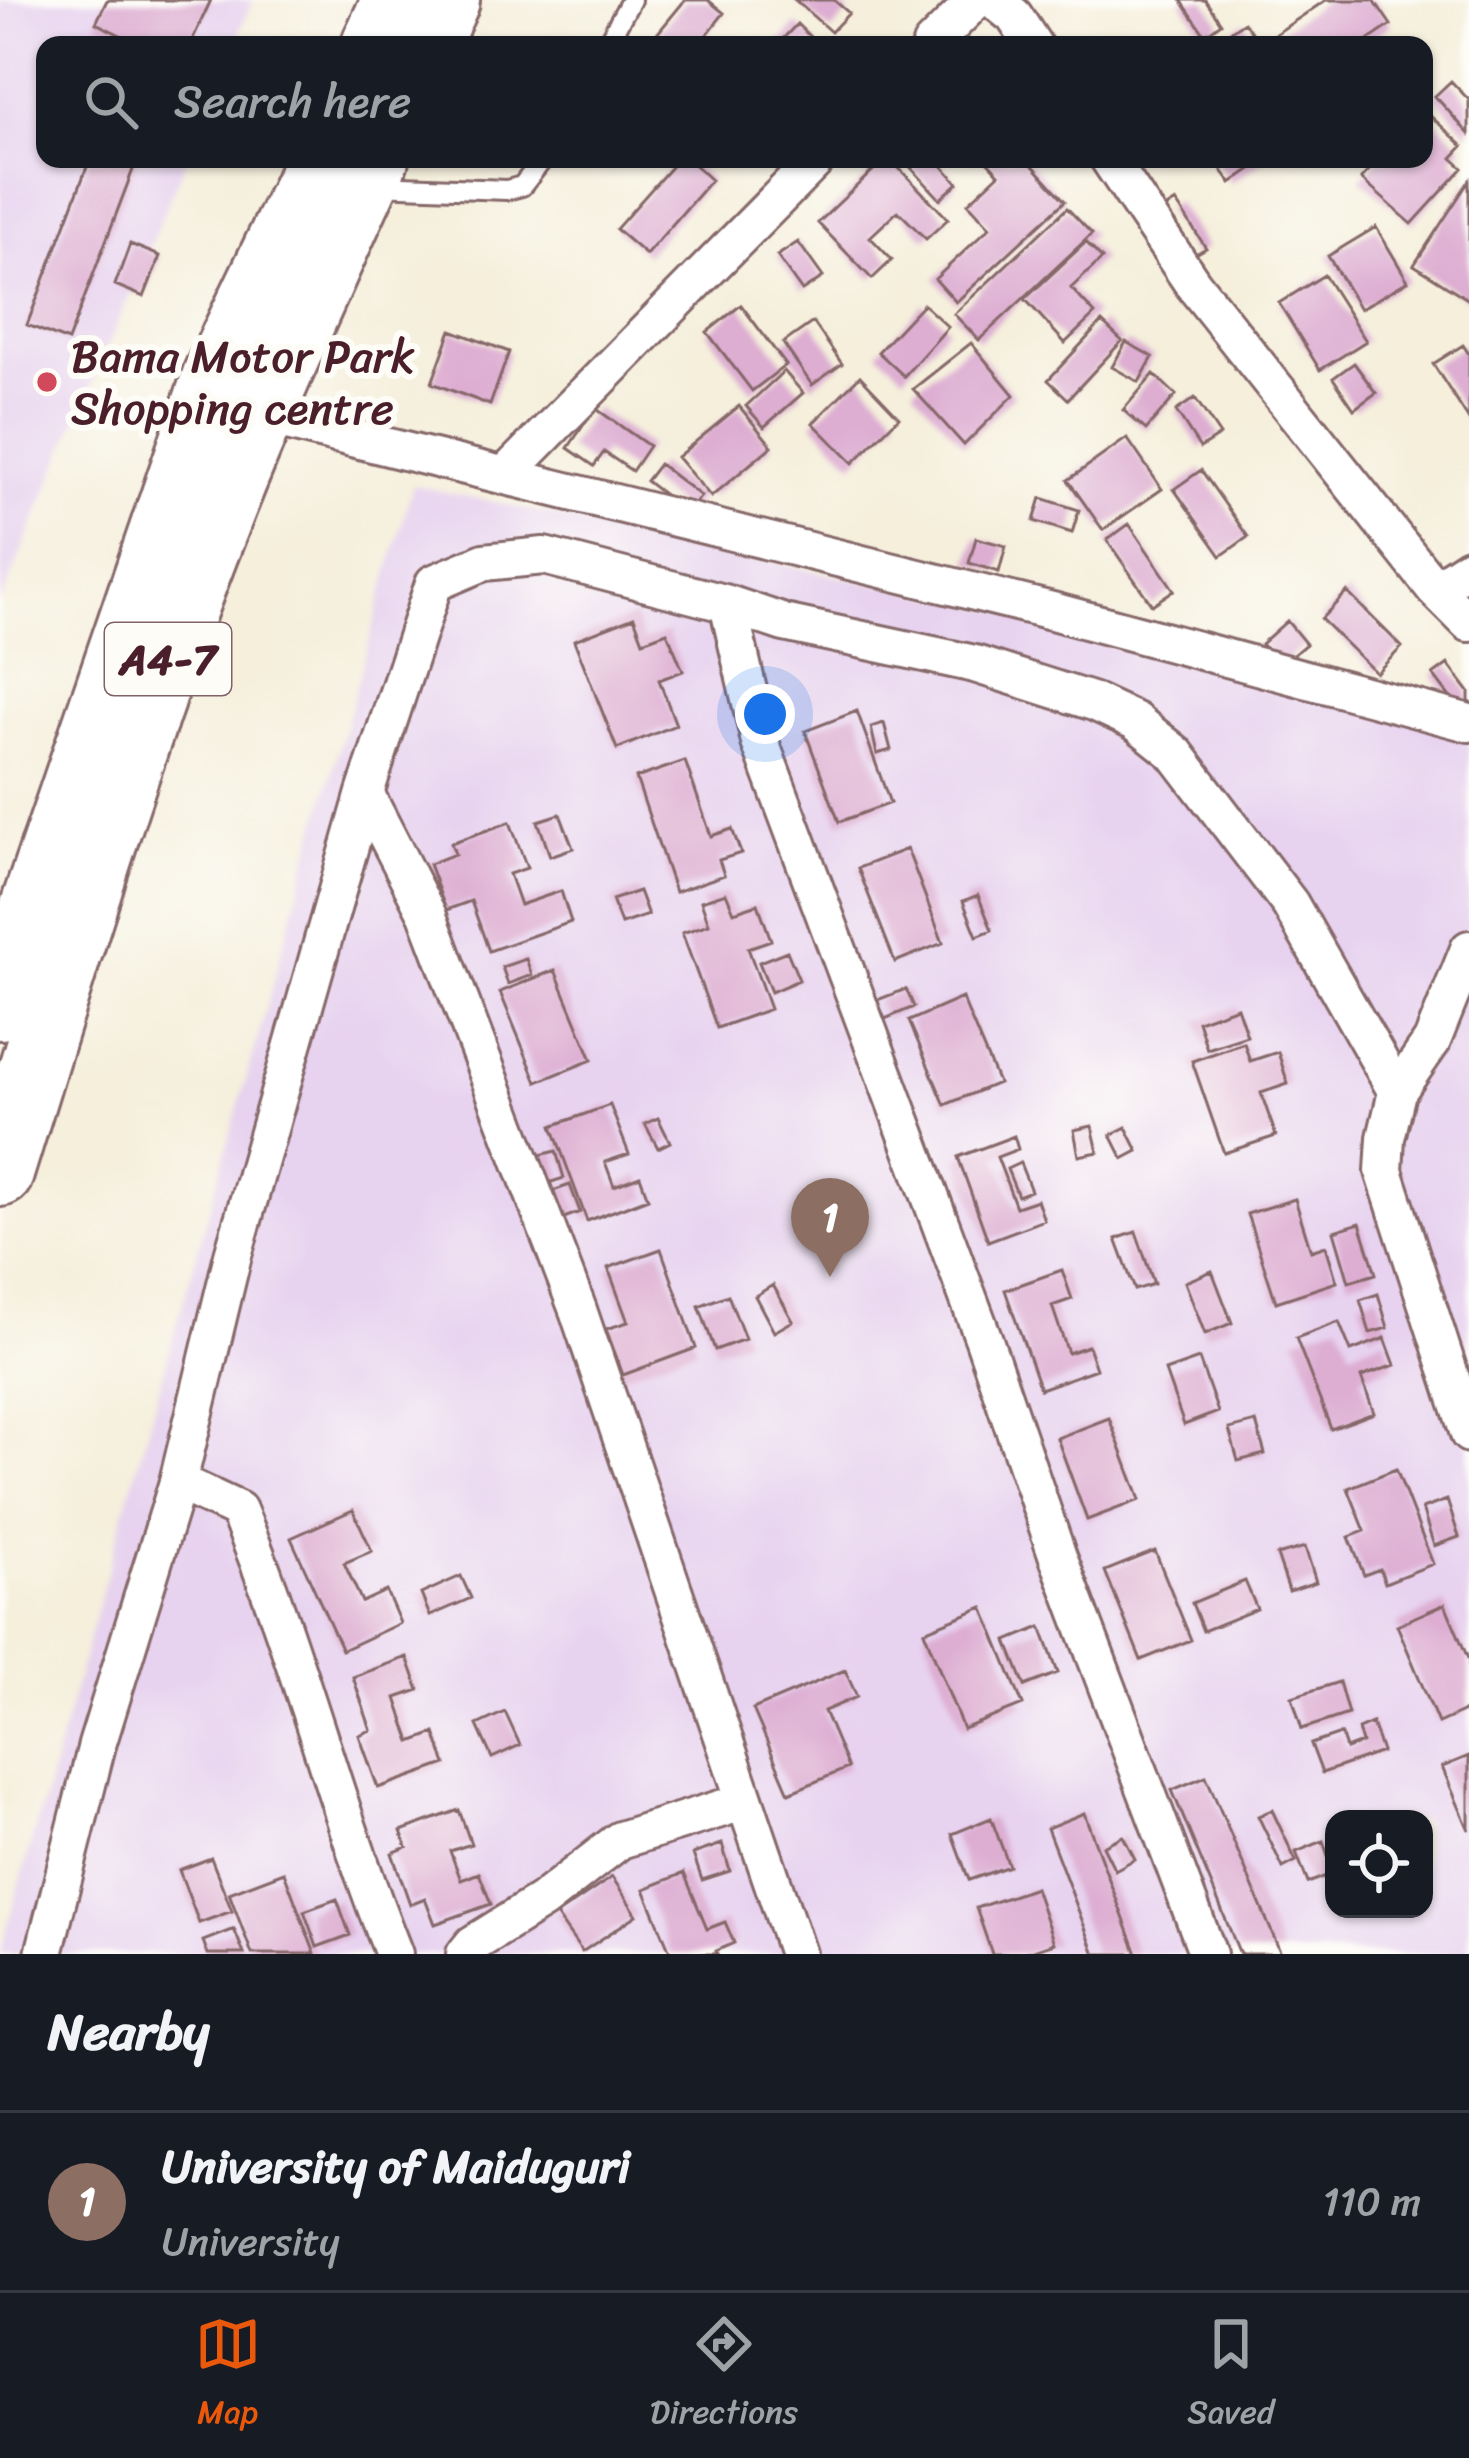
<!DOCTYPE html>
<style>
body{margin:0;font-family:Sriracha,sans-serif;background:#20242c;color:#f1f3f6}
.controls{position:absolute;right:36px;bottom:36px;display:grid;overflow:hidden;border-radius:24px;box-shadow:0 3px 9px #0004}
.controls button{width:108px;height:108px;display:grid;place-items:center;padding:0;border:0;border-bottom:3px solid #363941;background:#171b24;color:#f1f3f6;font:60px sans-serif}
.you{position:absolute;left:765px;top:714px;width:42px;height:42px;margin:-30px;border:9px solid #fff;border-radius:50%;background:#1a73e8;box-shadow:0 0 0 18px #1a73e833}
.badge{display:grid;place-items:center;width:78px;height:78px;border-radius:50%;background:#ea580c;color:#fff;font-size:39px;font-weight:700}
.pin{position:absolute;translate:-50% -99px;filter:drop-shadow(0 3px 6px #0008)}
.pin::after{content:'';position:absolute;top:63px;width:42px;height:36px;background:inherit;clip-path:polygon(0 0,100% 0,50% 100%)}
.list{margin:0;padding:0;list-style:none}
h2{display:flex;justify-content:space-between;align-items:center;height:156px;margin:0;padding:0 48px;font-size:51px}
h2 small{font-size:39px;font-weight:400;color:#9ea1a6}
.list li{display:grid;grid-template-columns:78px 1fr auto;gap:36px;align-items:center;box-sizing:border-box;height:180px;padding:0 48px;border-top:3px solid #363941}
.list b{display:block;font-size:45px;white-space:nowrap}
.list p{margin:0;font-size:39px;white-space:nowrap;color:#9ea1a6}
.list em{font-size:39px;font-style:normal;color:#9ea1a6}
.icon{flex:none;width:66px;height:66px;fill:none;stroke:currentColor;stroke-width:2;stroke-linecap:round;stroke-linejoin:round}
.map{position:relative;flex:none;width:1469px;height:1954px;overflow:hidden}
.search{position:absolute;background:#171b24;box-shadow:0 3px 9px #0004;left:36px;right:36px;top:36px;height:132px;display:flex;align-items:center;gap:30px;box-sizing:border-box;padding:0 42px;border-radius:24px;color:#9ea1a6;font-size:45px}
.sheet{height:336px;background:#171b24}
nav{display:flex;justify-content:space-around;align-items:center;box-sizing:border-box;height:168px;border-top:3px solid #363941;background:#171b24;font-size:33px;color:#9ea1a6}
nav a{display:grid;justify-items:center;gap:6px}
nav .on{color:#ea580c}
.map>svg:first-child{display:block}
.built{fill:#e7d2ef;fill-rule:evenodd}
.building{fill:#ddadd2}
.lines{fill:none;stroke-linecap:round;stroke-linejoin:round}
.lane-casing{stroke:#866869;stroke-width:24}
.street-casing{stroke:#866869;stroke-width:42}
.highway-casing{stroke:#866869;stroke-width:72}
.lane{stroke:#fff;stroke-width:18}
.street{stroke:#fff;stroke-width:36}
.highway{stroke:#fff;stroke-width:66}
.poi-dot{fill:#d1495b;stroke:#fdfcf7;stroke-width:4.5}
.labels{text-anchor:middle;stroke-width:12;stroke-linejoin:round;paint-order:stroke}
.shield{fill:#fdfcf7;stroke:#806168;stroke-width:3}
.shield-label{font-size:42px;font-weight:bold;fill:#4a1f2b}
.poi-label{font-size:45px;fill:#4a1f2b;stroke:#fdfcf7;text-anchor:start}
</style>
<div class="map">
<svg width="1469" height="1954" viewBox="0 0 1469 1954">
<rect width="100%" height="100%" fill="#fdfcf7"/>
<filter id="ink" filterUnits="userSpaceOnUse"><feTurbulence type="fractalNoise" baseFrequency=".00833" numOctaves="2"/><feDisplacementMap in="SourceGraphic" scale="24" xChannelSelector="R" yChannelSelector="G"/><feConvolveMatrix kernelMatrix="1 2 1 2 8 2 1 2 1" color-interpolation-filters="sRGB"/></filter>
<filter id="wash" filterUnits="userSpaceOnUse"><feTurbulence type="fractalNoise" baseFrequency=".004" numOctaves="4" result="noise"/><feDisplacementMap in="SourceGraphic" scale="48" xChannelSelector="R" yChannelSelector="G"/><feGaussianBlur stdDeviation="2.7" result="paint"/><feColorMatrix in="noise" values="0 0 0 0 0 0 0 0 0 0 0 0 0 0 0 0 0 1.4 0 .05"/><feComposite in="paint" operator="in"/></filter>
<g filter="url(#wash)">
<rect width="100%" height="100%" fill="#f5efdc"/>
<path class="built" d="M0,0H253L234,45H45V159H186L0,604Z
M413,485L1174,648L1469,734V1954H0ZM1334,1819H1424V1909H1334Z"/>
<g id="blocks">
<path class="building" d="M107,0H211L190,45H141L96,23Z
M685,0H708L724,13L705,37L715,45H648Z
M795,0H834L849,13L831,32Z
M1181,0H1205L1221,23L1205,35Z
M1326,0H1374L1391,25L1361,45H1268L1265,41Z
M1244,22L1260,45H1211Z
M797,24L818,45H777Z
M1451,81L1469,100V134L1435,96Z
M1424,110L1463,146L1452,158L1463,168L1412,224L1361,179L1379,159H1424Z
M90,159H137L68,341L27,325Z
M678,159H688L711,180L646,255L616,229Z
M885,159H890L948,219L926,239L898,211L870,237L892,260L872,279L818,223Z
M903,159H936L958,183L940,199Z
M985,159H1027L1065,201L956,302L935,279L990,227L968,203L999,174Z
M1214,159H1266L1231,183Z
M1469,181V300L1414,265Z
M1176,202L1206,248L1194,255L1165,209Z
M1067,208L1092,234L979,340L954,314Z
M1376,227L1408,281L1360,309L1328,256Z
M798,242L823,277L802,291L777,256Z
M1086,242L1102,259L1071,288L1095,314L1065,343L1025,299Z
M130,244L160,256L144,297L115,285Z
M1324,275L1366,341L1320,370L1279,303Z
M923,304L948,327L904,376L878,352Z
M741,305L786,365L752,391L707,332Z
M813,322L842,364L812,385L783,343Z
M1102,322L1122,341L1068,399L1048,380Z
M451,330L509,352L490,405L432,383Z
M1126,342L1153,357L1139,382L1112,367Z
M971,343L1014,395L964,445L913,389Z
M1463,345L1469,354V420L1433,364Z
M1354,363L1376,393L1354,409L1333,378Z
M784,371L803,393L764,427L746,406Z
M1154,374L1176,395L1146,430L1123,410Z
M860,376L899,417L853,463L813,423Z
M1195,398L1220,435L1200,448L1176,411Z
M739,406L772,446L711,497L677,457Z
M595,408L649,446L632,471L604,452L594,466L568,448Z
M1127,438L1162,489L1103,530L1068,480Z
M659,464L701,496L688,513L646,481Z
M1201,470L1248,537L1221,556L1174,489Z
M1041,498L1079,510L1072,533L1034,521Z
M1129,524L1174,590L1152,605L1107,540Z
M976,538L1006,546L999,572L969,563Z
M1347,592L1402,647L1376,673L1321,619Z
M634,617L643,641L667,632L683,671L659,680L676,725L617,749L574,640Z
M1287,621L1306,644L1280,666L1261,644Z
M1448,664L1469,692V714L1465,717L1433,675Z
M857,711L890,803L839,822L805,731Z
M884,723L891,750L877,754L871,727Z
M685,761L711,836L732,829L741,853L719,860L724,875L675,892L636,778Z
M560,814L573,848L550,856L538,821Z
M510,822L527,868L509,874L520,905L561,891L571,922L489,951L471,901L446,910L429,864L455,854L451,843Z
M907,849L943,943L895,962L858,868Z
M639,891L648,915L621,924L612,900Z
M726,893L734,912L758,904L771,940L748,948L770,1009L717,1028L682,933L709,924L701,901Z
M978,895L992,930L977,936L963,901Z
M787,951L799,980L771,992L759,962Z
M526,959L532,975L508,984L502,967Z
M555,970L592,1060L537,1082L500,992Z
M906,989L914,1007L885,1019L877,1000Z
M962,998L998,1083L945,1105L909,1021Z
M1237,1007L1247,1036L1207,1049L1198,1021Z
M1244,1043L1250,1061L1278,1052L1288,1084L1261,1093L1276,1136L1224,1153L1192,1061Z
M610,1105L629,1154L605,1162L614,1186L640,1176L648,1198L587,1221L552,1126Z
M658,1118L670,1142L658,1148L645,1124Z
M1092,1126L1098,1152L1079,1156L1074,1130Z
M1126,1127L1138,1151L1123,1159L1111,1135Z
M1014,1136L1018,1149L997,1157L1016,1207L1037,1200L1044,1220L988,1241L958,1157Z
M556,1151L564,1178L545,1184L536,1156Z
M1020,1163L1031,1191L1018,1196L1007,1169Z
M570,1185L580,1212L561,1219L550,1192Z
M1295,1199L1311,1251L1326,1246L1337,1282L1276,1302L1247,1214Z
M1360,1223L1376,1274L1349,1282L1334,1231Z
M1136,1232L1154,1284L1135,1290L1116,1239Z
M661,1249L696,1348L623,1375L606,1329L628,1322L608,1268Z
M1062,1270L1072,1299L1052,1306L1068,1353L1088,1346L1096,1369L1040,1389L1005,1290Z
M1212,1271L1232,1323L1205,1334L1185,1282Z
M773,1285L793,1321L774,1332L755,1296Z
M1378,1294L1388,1328L1370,1333L1360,1300Z
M728,1295L745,1339L715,1350L699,1306Z
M1339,1322L1351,1351L1385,1338L1395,1365L1361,1377L1374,1413L1331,1429L1296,1338Z
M1199,1359L1218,1412L1184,1425L1165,1371Z
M1109,1418L1140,1500L1087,1520L1057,1438Z
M1256,1422L1265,1454L1238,1461L1229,1429Z
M1396,1469L1433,1564L1385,1583L1380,1569L1364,1575L1349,1537L1365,1531L1348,1488Z
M1447,1500L1459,1537L1434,1546L1422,1509Z
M353,1510L372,1551L344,1563L362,1602L386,1591L400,1623L342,1650L291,1538Z
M1305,1547L1316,1582L1289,1591L1277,1555Z
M1155,1551L1191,1640L1141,1660L1105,1571Z
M461,1576L471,1598L430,1616L421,1594Z
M1245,1581L1257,1609L1203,1631L1192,1603Z
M1445,1604L1469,1661V1709L1438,1723L1397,1625Z
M983,1607L1023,1705L963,1729L924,1631Z
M1041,1627L1058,1673L1025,1686L1007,1641Z
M407,1657L419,1690L396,1698L411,1742L435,1733L446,1764L378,1788L359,1735L371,1730L353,1677Z
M845,1670L857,1697L824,1711L848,1768L789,1793L753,1709Z
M1339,1682L1348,1714L1302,1729L1292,1697Z
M505,1712L520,1745L492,1758L477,1725Z
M1372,1723L1382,1752L1322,1773L1311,1744L1341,1734L1346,1749L1362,1743L1358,1729Z
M1469,1756V1830L1442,1767Z
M1206,1776L1281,1954H1240L1172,1790Z
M459,1810L471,1844L450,1851L461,1880L479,1873L491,1904L435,1924L425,1898L410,1904L392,1853L407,1847L401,1831Z
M1272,1810L1296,1861L1283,1868L1258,1816Z
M1084,1813L1137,1954H1095L1047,1828Z
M991,1818L1009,1866L969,1880L952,1834Z
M1123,1836L1135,1859L1115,1870L1103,1846Z
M1323,1841L1334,1873L1308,1883L1296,1852Z
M722,1844L730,1871L702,1880L693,1854Z
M211,1858L232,1911L199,1923L179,1870Z
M284,1872L315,1954H252L229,1893Z
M684,1873L707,1929L725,1922L734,1943L716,1951L717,1954H671L644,1889Z
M612,1877L637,1915L582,1952L556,1915Z
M1035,1888L1054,1943L1022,1954H992L976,1908Z
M337,1899L350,1935L317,1947L304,1911Z
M234,1929L244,1954H208L203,1941Z"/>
</g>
</g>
<g filter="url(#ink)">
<use href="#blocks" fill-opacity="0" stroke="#866869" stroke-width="3"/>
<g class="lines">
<g class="lane-casing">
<path id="lane" d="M606,45L631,0
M376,185L507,190L522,186L543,159"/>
</g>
<g class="street-casing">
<path id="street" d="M994,0L1014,16L1033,45
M931,45L976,0
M1109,159L1193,284L1435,589L1469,623
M259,415L1052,611L1469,723
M505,475L817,159
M1435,589L1469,567
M728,604L760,742L984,1340L1058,1557L1208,1954
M365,793L427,914L578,1310L797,1954
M1469,949L1432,1041L1397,1092L1386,1138L1384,1171L1469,1434
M178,1482L238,1510C299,1655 335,1808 394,1954
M44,1954L97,1745L178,1482L233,1255L365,793L434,583L484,562L544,556L728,604L784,623L975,664L1094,702L1135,721L1175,753L1290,904L1397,1092
M465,1954L473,1944L542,1901L620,1840L743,1802"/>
</g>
<g class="highway-casing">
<path id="highway" d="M375,45L396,0
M426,45L446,0
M0,1006L216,376L320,159
M0,1173C67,956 132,737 215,526C263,402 320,281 375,159"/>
</g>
<use href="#lane" class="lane"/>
<use href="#street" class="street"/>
<use href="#highway" class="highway"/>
</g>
</g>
<circle class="poi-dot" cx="47" cy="382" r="12"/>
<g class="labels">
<rect class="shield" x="105" y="623" width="126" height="72" rx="9"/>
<g class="shield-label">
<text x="168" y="674">A4-7</text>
</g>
<g class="poi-label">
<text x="71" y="372">Bama Motor Park<tspan x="71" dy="52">Shopping centre</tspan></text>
</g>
</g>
</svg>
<div class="controls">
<button><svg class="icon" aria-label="locate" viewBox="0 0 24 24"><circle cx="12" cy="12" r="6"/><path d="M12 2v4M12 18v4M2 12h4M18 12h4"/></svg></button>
</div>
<div class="you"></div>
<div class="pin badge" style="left:830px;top:1277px;background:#8d6e63">1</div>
<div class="search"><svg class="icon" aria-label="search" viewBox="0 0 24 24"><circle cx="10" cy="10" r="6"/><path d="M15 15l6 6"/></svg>Search here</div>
</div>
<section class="sheet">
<h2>Nearby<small></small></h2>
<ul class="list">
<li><span class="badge" style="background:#8d6e63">1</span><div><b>University of Maiduguri</b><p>University</p></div><em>110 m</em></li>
</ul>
</section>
<nav>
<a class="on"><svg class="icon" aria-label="map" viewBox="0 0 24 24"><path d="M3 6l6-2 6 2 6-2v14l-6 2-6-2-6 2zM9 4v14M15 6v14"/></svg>Map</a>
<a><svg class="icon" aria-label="directions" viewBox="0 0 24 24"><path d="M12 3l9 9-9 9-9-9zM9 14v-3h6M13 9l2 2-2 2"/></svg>Directions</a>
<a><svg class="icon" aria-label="saved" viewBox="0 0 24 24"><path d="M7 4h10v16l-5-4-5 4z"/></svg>Saved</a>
</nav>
